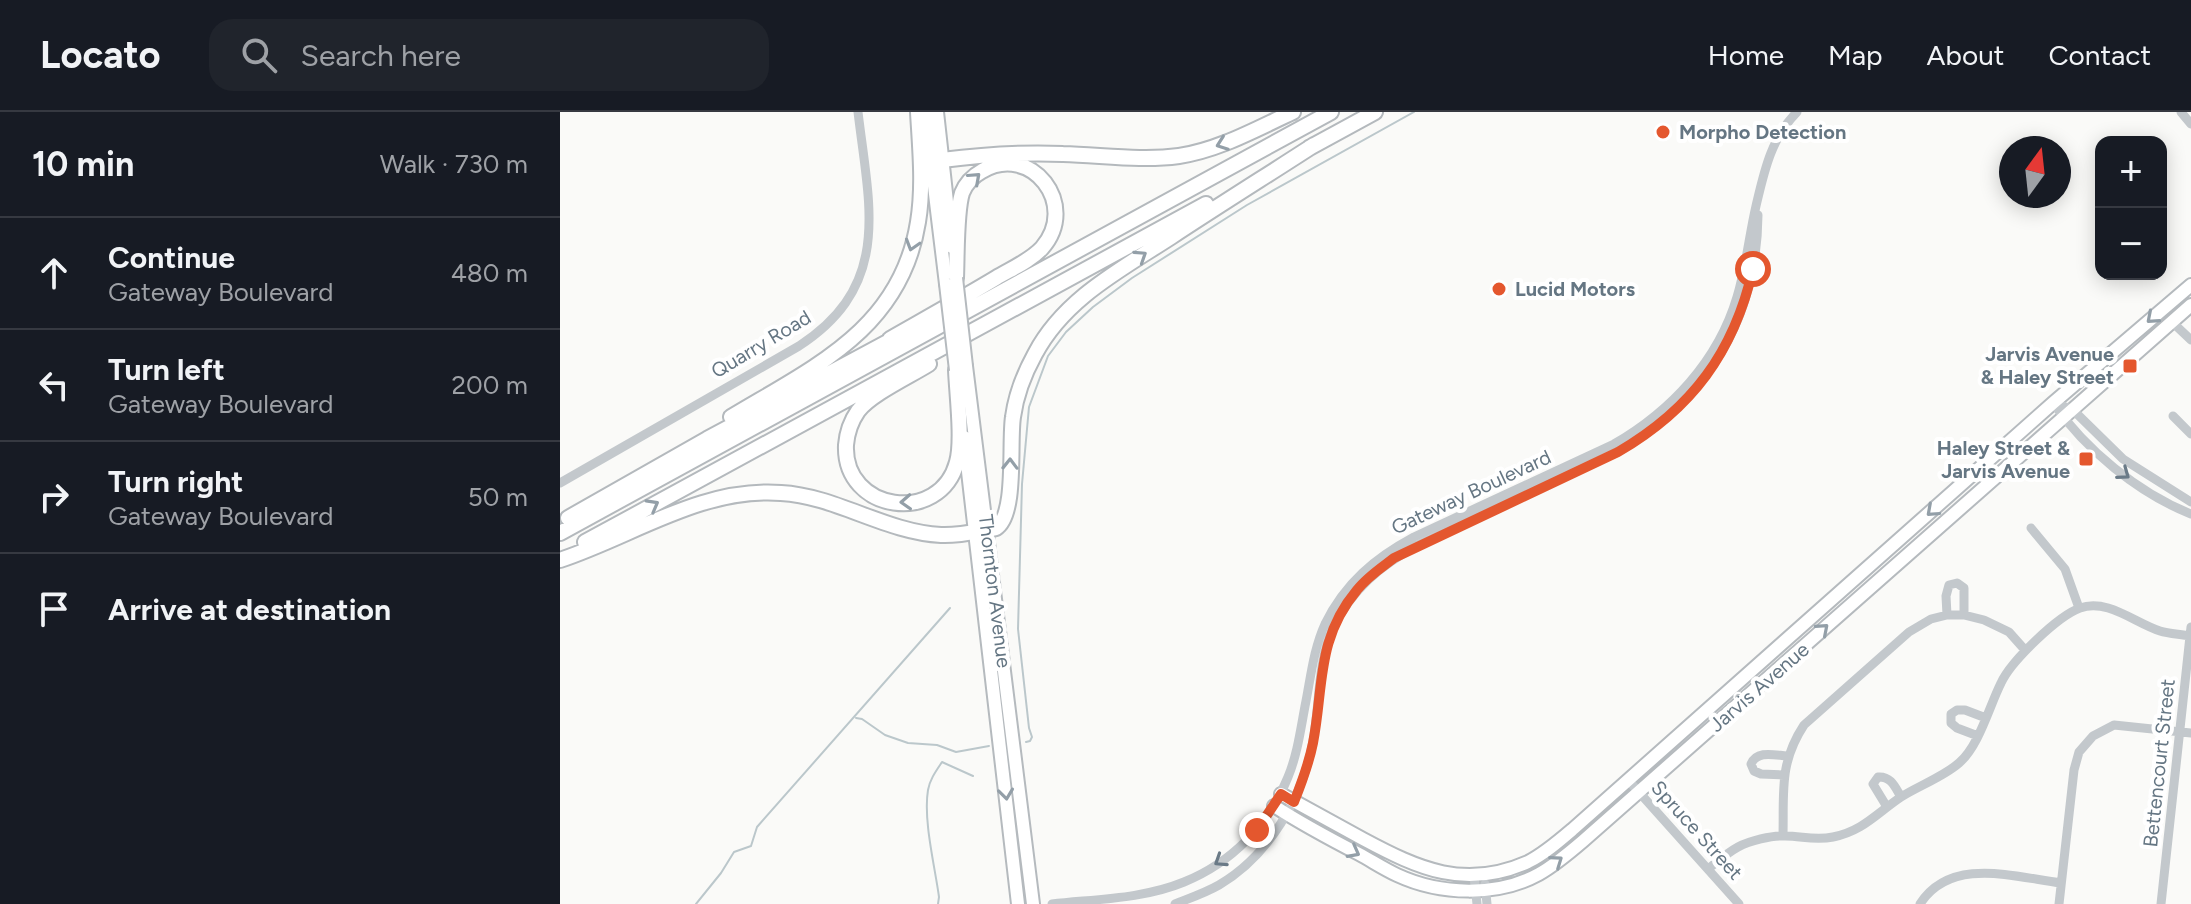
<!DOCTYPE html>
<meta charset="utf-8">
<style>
body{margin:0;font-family:Figtree,sans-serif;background:#20242c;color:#f1f3f6}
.controls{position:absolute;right:24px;top:24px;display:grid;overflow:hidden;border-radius:16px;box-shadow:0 4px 20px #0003}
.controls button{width:72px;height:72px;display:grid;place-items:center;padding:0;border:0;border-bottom:2px solid #363941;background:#171b24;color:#f1f3f6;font:40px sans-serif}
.compass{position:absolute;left:1439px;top:24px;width:72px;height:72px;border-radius:50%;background:#171b24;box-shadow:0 4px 20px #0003;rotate:15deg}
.stop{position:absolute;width:24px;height:24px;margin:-18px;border:6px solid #e4572e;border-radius:50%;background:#fff}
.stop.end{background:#e4572e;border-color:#fff;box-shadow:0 2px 8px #0008}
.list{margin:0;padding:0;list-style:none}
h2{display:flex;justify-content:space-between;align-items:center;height:104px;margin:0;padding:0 32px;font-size:34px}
h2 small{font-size:26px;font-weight:400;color:#9ea1a6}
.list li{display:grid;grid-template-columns:52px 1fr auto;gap:24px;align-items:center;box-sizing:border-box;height:112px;padding:0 32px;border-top:2px solid #363941}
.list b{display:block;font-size:30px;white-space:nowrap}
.list p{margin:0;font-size:26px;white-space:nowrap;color:#9ea1a6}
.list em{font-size:26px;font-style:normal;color:#9ea1a6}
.icon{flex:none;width:44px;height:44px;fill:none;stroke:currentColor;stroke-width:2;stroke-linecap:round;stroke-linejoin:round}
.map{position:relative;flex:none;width:1631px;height:792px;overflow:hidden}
header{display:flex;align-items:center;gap:48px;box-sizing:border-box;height:112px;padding:0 40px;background:#171b24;border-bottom:2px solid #363941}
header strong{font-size:38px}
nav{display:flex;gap:44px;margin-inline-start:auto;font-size:28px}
.search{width:560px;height:72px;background:#20242c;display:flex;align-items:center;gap:20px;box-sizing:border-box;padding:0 28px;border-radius:24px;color:#9ea1a6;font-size:30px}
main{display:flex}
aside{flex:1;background:#171b24}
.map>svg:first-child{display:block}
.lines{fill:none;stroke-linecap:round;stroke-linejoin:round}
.stream{stroke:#bbc7cb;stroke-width:2}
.major-casing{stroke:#b5babe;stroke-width:16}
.highway-casing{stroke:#b4b9bd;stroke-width:18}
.minor{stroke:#c3c8cc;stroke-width:9}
.major{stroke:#fff;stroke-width:12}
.highway{stroke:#fff;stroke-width:14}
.major-bridge-casing{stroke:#b5babe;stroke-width:16;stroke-linecap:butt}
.major-bridge{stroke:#fff;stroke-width:12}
.oneway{stroke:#939fa8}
.oneway2{stroke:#6a7a87}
.route{stroke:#e4572e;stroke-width:10}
.poi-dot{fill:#e4572e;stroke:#fff;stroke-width:3}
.labels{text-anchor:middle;stroke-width:8;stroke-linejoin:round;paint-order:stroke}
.poi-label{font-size:20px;font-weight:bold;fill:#657683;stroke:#fff;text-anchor:start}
.street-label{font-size:20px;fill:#657683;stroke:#fff}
</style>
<header>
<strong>Locato</strong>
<div class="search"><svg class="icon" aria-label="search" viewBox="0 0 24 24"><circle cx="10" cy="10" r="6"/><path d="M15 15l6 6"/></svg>Search here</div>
<nav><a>Home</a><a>Map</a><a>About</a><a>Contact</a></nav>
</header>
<main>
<aside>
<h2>10 min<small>Walk · 730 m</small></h2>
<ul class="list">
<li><svg class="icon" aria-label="ahead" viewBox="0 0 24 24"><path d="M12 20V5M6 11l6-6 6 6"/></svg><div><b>Continue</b><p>Gateway Boulevard</p></div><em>480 m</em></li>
<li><svg class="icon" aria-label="left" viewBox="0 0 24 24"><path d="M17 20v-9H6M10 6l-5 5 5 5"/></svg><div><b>Turn left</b><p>Gateway Boulevard</p></div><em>200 m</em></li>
<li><svg class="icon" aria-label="right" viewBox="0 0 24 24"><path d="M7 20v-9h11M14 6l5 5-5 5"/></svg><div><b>Turn right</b><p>Gateway Boulevard</p></div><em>50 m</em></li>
<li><svg class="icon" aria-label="arrive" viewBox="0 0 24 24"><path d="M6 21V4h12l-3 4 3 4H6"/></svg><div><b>Arrive at destination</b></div></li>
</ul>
</aside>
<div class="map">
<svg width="1631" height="792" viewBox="0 0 1631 792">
<rect width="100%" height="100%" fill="#fafaf8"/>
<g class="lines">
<path class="stream" d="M296,606L302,607L325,623L348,631L377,633L396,640L429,634
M466,630L470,629L472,625L469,616L458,517L462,372L469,295L488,244L506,220L533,195L572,166L687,93L854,0
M136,792L161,761L174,740L191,734L197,715L390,496
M378,792L379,785C375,755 363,708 368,678C370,667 376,659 382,650L413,664"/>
<g class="major-casing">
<path id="major" d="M365,0L386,172
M377,0L392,135
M406,254L473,792
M404,325L458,792
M721,682C748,697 776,712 803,727C859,757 905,778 968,750C984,742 999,729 1013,717L1493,291L1631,173
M714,694C742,712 770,727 799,742C812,749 824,757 837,763C880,783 937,785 979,762C995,753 1009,741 1023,729L1631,193"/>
</g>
<g class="highway-casing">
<path id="highway" d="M749,36L815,0
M371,51L382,48C422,43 462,40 503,42C542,43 581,49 619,44C659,38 696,17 733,0
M330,227C365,207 401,187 436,166C451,157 470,149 482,136C520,93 471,30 422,59C413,64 406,71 402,81C396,100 397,144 396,166
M369,252C350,264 311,282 298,299C291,309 287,321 286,333C283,400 380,414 397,350C403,329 397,282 396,258
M171,305C254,255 341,217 358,110C364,74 360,36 358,0
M8,406L147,327L337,225
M0,421L771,0
M25,430L646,92
M0,448C73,424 141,375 221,381C276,384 325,420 381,423C399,424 418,419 436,416C457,403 449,330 453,305C456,283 464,262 475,242C504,187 560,158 611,125C658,94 706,64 754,33"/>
</g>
<path class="minor" d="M1621,0L1631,12
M1612,210L1631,228
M1493,291C1526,338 1578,381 1631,402
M1493,291L1512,297L1563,347L1631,390
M1613,304L1631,322
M0,371L239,234C333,173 309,94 298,0
M1471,416L1505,457L1519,496
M1387,503L1386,484L1389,473L1397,471L1404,476V503
M1418,624L1397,616L1391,611V602L1397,598H1405L1426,606
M1224,663L1201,662L1194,659L1191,652C1197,638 1214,643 1227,644
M1069,669L1179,792
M1327,695L1313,672L1318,665C1331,664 1335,675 1341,685
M1223,723C1224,680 1219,651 1244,613L1349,520L1371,507L1387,503H1404L1424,508L1449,520L1465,538
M1148,757C1157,750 1167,741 1178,735C1189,729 1212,723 1225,724C1242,724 1255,729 1273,725C1303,719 1317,701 1341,685C1358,674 1383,665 1399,651C1419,634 1429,595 1441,571C1451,549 1498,504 1520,496C1547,486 1575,511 1600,519C1609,522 1620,522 1630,524
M914,764L917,792
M925,772L927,792
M492,792C536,787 583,787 624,770C671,751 709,713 728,665C738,641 741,614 746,589C751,563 754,536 765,512C785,471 815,446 854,425L1054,332C1111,299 1158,249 1177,185C1186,156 1189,124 1196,94C1204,60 1211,26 1237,0
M615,792C630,786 645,781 659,773C709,744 743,685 753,629C760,592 757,552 773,516C792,477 821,453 858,433L1058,340C1147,288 1197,207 1198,103
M1360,792C1391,744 1454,765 1501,771
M1499,792L1514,658L1519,640L1533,624L1554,613L1631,621
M1601,792L1631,515"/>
<use href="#major" class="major"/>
<use href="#highway" class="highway"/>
<g class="major-bridge-casing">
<path id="major-bridge" d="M396,166L406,254
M386,172L396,258"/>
</g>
<use href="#major-bridge" class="major-bridge"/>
</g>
<defs><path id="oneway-chevron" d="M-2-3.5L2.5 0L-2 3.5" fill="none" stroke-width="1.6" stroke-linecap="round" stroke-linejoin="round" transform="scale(2)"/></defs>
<g class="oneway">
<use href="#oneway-chevron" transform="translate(662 32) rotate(160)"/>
<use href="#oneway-chevron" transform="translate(415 66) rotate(-42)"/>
<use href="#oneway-chevron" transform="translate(352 133) rotate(107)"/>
<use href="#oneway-chevron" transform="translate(581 144) rotate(-33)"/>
<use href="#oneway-chevron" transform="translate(1592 206) rotate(139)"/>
<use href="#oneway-chevron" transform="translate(450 352) rotate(-89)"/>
<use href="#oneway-chevron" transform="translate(346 390) rotate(177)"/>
<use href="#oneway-chevron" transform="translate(93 393) rotate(-29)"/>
<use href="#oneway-chevron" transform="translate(1372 399) rotate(138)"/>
<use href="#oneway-chevron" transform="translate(1263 517) rotate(-41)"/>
<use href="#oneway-chevron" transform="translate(446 682) rotate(83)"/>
<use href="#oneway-chevron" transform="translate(794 740) rotate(28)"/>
<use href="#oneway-chevron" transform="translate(997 749) rotate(-35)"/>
</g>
<g class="oneway2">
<use href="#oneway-chevron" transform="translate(1564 362) rotate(36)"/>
<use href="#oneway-chevron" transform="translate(660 749) rotate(147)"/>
</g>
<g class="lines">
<path class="route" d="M697,718L721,682L734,690C742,670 749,651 753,631C764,574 756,527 797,478C807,465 821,456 834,446L1058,340C1132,297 1174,240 1193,157"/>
</g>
<g class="poi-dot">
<circle cx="1103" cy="20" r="8"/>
<circle cx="939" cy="177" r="8"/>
<rect x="1562" y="246" width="16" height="16" rx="4"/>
<rect x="1518" y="339" width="16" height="16" rx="4"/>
</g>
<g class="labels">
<g class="poi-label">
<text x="1119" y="27">Morpho Detection</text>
<text x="955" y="184">Lucid Motors</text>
<text x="1554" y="249" text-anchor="end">Jarvis Avenue<tspan x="1554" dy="23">&amp; Haley Street</tspan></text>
<text x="1510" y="343" text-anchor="end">Haley Street &amp;<tspan x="1510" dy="23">Jarvis Avenue</tspan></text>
</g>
<g class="street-label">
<text transform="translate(201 232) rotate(-31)" y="7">Quarry Road</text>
<text transform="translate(911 380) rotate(-25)" y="7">Gateway Boulevard</text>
<text transform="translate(435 479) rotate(83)" y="7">Thornton Avenue</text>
<text transform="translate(1199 575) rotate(-41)" y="7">Jarvis Avenue</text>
<text transform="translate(1599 651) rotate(-84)" y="7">Bettencourt Street</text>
<text transform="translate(1137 718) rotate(48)" y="7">Spruce Street</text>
</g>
</g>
</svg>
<div class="controls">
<button>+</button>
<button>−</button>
</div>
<svg class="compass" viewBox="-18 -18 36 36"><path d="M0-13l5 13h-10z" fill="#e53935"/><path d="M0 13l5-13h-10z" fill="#9ea1a6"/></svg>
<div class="stop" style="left:1193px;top:157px"></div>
<div class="stop end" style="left:697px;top:718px"></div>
</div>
</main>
